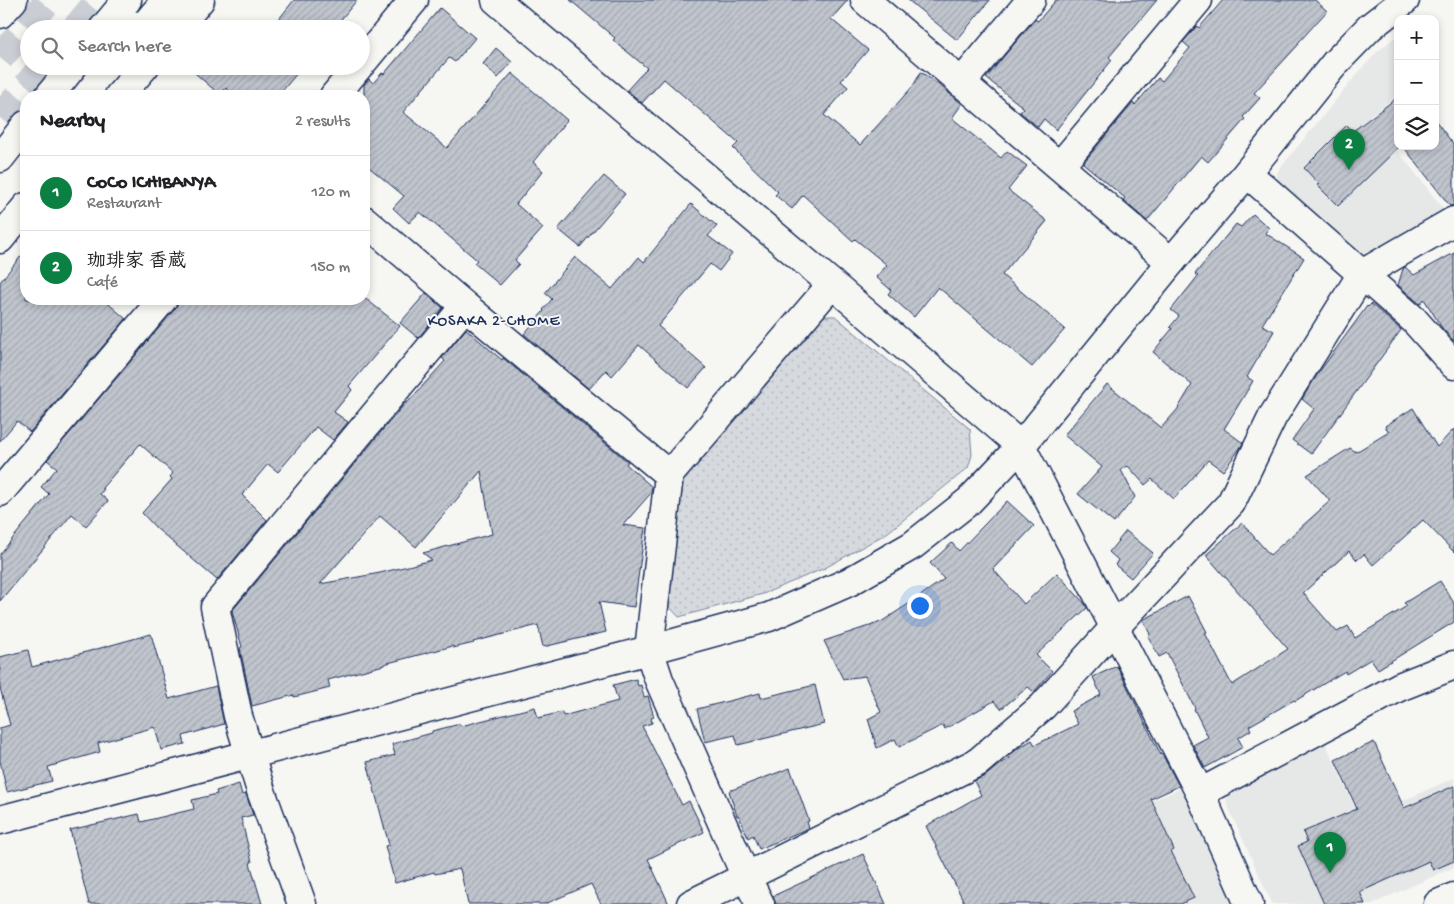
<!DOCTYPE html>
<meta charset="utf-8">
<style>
body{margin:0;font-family:"Gochi Hand","Klee One",sans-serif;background:#f2f2f2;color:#202124}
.controls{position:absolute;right:15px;top:15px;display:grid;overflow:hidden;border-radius:10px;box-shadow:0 2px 8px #0003}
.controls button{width:45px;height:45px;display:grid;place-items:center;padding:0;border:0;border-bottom:1px solid #e0e0e0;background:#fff;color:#202124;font:25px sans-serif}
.you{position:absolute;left:919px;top:605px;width:18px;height:18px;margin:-12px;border:4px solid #fff;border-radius:50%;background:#1a73e8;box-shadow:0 0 0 8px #1a73e833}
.badge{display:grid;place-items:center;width:32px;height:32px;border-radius:50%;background:#0b8043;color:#fff;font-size:16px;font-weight:700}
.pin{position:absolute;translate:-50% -41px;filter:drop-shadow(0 1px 2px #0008)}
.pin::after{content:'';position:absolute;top:26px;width:18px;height:15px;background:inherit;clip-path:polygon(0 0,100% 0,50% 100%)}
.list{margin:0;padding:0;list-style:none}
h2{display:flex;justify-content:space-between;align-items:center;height:65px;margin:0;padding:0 20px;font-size:21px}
h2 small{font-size:16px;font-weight:400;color:#757577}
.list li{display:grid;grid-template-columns:32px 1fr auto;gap:15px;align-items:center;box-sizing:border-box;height:75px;padding:0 20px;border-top:1px solid #e0e0e0}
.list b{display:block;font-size:19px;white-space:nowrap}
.list p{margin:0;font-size:16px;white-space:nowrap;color:#757577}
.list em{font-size:16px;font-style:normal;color:#757577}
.icon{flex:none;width:28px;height:28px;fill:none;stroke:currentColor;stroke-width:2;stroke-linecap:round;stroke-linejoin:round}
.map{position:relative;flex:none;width:1454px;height:904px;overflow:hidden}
.search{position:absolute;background:#fff;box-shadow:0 2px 8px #0003;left:20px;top:20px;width:350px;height:55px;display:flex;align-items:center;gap:12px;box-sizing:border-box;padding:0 18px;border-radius:28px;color:#757577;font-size:19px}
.panel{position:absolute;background:#fff;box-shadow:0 2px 8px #0003;left:20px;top:90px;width:350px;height:215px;border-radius:20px}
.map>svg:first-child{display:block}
.built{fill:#e6e7e7}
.grass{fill:url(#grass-dots);stroke:#78849e}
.building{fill:url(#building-hatch);stroke:#1b2f5e;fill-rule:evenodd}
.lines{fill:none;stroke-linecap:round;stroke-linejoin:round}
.highway-tunnel{stroke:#caced4;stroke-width:28;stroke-dasharray:28 14;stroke-linecap:butt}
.street-casing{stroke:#1b2f5e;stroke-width:31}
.secondary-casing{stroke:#1b2f5e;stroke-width:31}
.primary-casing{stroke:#1b2f5e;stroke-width:31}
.highway-casing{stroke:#1b2f5e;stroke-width:31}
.street{stroke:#f6f6f2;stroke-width:28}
.secondary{stroke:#f6f6f2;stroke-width:28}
.primary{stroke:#f6f6f2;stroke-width:28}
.highway{stroke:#f6f6f2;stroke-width:28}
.labels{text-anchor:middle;stroke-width:4;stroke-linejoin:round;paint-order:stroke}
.neighbourhood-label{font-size:16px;letter-spacing:1px;fill:#1b2f5e;stroke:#f6f6f2}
</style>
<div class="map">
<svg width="1454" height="904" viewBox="0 0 1454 904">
<defs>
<pattern id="grass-dots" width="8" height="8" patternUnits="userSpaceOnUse" patternTransform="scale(1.25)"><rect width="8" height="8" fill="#d6d9dd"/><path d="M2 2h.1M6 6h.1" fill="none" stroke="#b7bbc0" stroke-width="1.8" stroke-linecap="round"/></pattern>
<pattern id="building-hatch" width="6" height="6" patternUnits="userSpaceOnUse" patternTransform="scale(1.25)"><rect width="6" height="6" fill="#c0c4cd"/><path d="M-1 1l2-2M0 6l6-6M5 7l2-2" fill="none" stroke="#a4a9b2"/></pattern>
</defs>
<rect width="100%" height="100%" fill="#f6f6f2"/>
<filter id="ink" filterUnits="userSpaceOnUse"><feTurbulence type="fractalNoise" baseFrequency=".02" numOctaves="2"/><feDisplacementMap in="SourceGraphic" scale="10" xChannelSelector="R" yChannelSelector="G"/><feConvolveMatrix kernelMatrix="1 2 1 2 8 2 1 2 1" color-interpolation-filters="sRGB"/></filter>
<g filter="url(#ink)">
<path class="built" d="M1398,35V95L1370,116L1446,212L1368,259L1357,258L1277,189V172L1358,73L1378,51Z
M1324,740L1357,813L1399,796L1402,801L1454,778V867L1372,904H1272L1226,802L1230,789Z
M1184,787L1238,904H1055L1032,853Z"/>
<path class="grass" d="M820,316H835L970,429L972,455L968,468L887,533L825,568L763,594L679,617L666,603L679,478Z"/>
<path class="building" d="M294,0H357L333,29H271Z
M570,0H848L831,19L868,50L841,81L848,87L824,115L860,145L913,86L921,72L943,88L962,104L952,118L1001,158L1007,151L1027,166L1008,190L1047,221L1002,275L1065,329L1032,367L938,287L914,317L888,294L891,290L876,277L887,265L855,239L853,241L803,195L792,209L775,195L778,192L733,148L738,143L664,79L642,103L627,90L647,68L613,40L615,38Z
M908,0H990L957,40Z
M1056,0H1157L1109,57L1112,60L1056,130L1044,119L1038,127L1020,112L1024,108L986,78L1035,19L1038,21Z
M1223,0H1315L1327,11L1298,43L1299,44L1254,93L1260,98L1243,117L1245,119L1208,162L1201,156L1147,221L1123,200L1125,198L1083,163L1133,103L1135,105L1158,78L1162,81L1190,48L1183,42L1197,26L1199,28Z
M440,8L475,38L455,62L449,58L403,112L447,148L512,73L567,120L533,162L543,171L516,204L543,228L515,260L519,264L500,285L474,263L477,260L420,212L409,223L393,208L404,196L364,163V85L369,79L373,83L382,73L384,74Z
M496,48L512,62L498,78L483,64Z
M187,66H303L278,96H236L226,88L220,95Z
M1398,97V148L1338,206L1317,185L1319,184L1304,168L1347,125L1353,131Z
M1435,120L1454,145V205L1450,206L1403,146H1435Z
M604,176L625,194L580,247L558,229Z
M691,204L717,226L708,236L732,254L719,271L710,264L658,326L706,368L688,388L639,345L612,376L606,370L589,389L524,334L544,311L543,310L552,299L545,293L575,257L612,289L639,257L644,262Z
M1253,214L1269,228L1265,233L1304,258L1262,325L1274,331L1247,377L1253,381L1224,429L1243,443L1239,450L1223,471L1208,460L1174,499L1152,479L1145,485L1128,466L1121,470L1135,497L1114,523L1078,494L1102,467L1064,435L1107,384L1161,428L1177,410L1192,385L1153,352L1172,329L1170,327L1179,316L1171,310L1198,276L1195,274L1236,224L1241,227Z
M26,250V299H103L126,319L30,432L17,421L0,441V282Z
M1454,253V341L1442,328L1424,299L1420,304L1398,285L1403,269L1405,267L1414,275Z
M426,293L443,308L418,338L400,323Z
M180,299H366L400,326L349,386L352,390L334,412L348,422L333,440L316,427L278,472L268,464L242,495L267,520L217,580L156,528L142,513L172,479L170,477L173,473L140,444L102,488L104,489L100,494L108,501L86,526L72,514L0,601V554L49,494L41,487L57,468L47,460L175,309Z
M1371,304L1401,330L1311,454L1292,440L1314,409L1302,399L1317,375L1367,306L1368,307Z
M466,329L502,360L503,358L628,462L626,464L652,487L651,493L623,525L645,528L634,607L599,602L606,632L543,647L538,625L473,642L474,643L453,648V646L384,664V665L328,680L330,688L294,697V695L252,706L240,648L242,647L232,611L406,402L407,403L445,361L442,358ZM481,471L492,534L423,553L432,560L380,573L320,584L380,516L416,547Z
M1413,408L1437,447L1454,429V552L1423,520L1373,565L1364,554L1357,560L1349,551L1303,593L1337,632L1348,626L1355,638L1407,606L1404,603L1440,581L1454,603V622L1378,669L1371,659L1346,674L1345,671L1295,701L1294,700L1249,726L1251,730L1238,738L1243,747L1205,768L1193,745L1208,737L1194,709L1195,708L1167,653L1159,657L1148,636L1150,634L1143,620L1188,596L1207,632L1205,633L1232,685L1288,649L1206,555L1242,523L1270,555L1330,501L1307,475L1350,448L1356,452L1389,432L1385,426Z
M1007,501L1034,526L993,569L1024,604L1057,573L1085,604L1087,608L1036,655L1052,671L1034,692L1028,687L1001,709L994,701L945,729L943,725L899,747L895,739L877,748L868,719L881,712L865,676L843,679L824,641L881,622L913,601L944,579L930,563L952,543L959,551Z
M1126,531L1153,553L1131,578L1115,565L1118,560L1109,552Z
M151,634L169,699L216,686L224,724L183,736L185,744L161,750L155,727L98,743L100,752L48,767L52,781L7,792L0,761V728L10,725L0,688V657L28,650L32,667Z
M1117,666L1161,755L1162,754L1179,786L1151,799L1174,850L1171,851L1194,898L1181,904H965L926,826L981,795L974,781L985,776L1000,764L1010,758L1009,756L1020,747L1032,740L1035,745L1078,724L1071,711L1101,695L1093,677Z
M636,679L638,686L641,685L644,697L648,696L654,717L651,718L652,723L642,726L682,805L689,801L704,832L648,859L669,904H601L591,884L545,904H468L460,869L435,874L434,872L395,883L385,846L389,845L367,762L395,755L392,744L432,733V731L460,724L461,726L535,707L538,718L562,712L563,716L618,701L613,685Z
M815,685L824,724L738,745L735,735L705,742L697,709L760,693L761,698Z
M1374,742L1404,808L1454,786V861L1433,870L1429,861L1360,892L1365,904H1324L1298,846L1307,842L1303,832L1357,809L1335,760Z
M790,768L809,821L807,822L809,828L759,849L753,835L748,838L739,816H737L729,791Z
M239,784L242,795L246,794L253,815L241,818L252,862L250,863L262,904H89L70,830L139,814L141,822L194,809L192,800L217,794L216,791Z
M863,854L886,904H776L773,896Z"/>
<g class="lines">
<path class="highway-tunnel" d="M75,29L99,0
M0,58L49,0
M0,118L43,66"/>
<g class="street-casing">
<path id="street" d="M865,0L1171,262
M109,29L145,25L166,0
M176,29L200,0
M361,64L414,0
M961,83L1031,0
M119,96L145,66
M334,96L359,66
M1060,166L1198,0
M1247,173L1414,320L1454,365
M0,239L26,207
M465,306L669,475
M0,492L163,299
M1200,793L1399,687L1454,665
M302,904L261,791L238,716L215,607L465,306L364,220
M691,904L978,762L1043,706L1115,627L1231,503L1273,416L1362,274L1454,221
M760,904L746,877L659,680L649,650L669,475L832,284"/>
</g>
<g class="secondary-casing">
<path id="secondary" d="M496,0L832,284L1021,446L1200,793L1249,904
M0,820L649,650L769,617L849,582L913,545L969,501L1021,446L1171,262L1247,173L1336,62L1370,27L1405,0"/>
</g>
<g class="primary-casing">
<path id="primary" d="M1438,904L1454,897"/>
</g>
<g class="highway-casing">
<path id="highway" d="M0,14L13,0
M103,29L127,0
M49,96L73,66
M0,158L26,125"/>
</g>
<use href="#street" class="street"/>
<use href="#secondary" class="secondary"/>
<use href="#primary" class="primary"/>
<use href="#highway" class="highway"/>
</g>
</g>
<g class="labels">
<g class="neighbourhood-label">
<text x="494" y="325">KOSAKA 2-CHOME</text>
</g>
</g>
</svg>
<div class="controls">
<button>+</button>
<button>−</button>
<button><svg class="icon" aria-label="layers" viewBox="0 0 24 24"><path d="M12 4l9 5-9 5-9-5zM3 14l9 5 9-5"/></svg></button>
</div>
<div class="you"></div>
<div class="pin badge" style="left:1330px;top:873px">1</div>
<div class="pin badge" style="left:1349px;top:170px">2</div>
<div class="search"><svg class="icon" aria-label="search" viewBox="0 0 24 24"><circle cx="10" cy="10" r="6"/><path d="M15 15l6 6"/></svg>Search here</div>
<section class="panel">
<h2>Nearby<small>2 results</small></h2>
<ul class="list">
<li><span class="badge">1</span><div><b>CoCo ICHIBANYA</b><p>Restaurant</p></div><em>120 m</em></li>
<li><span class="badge">2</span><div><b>珈琲家 香蔵</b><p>Café</p></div><em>150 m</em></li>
</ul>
</section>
</div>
